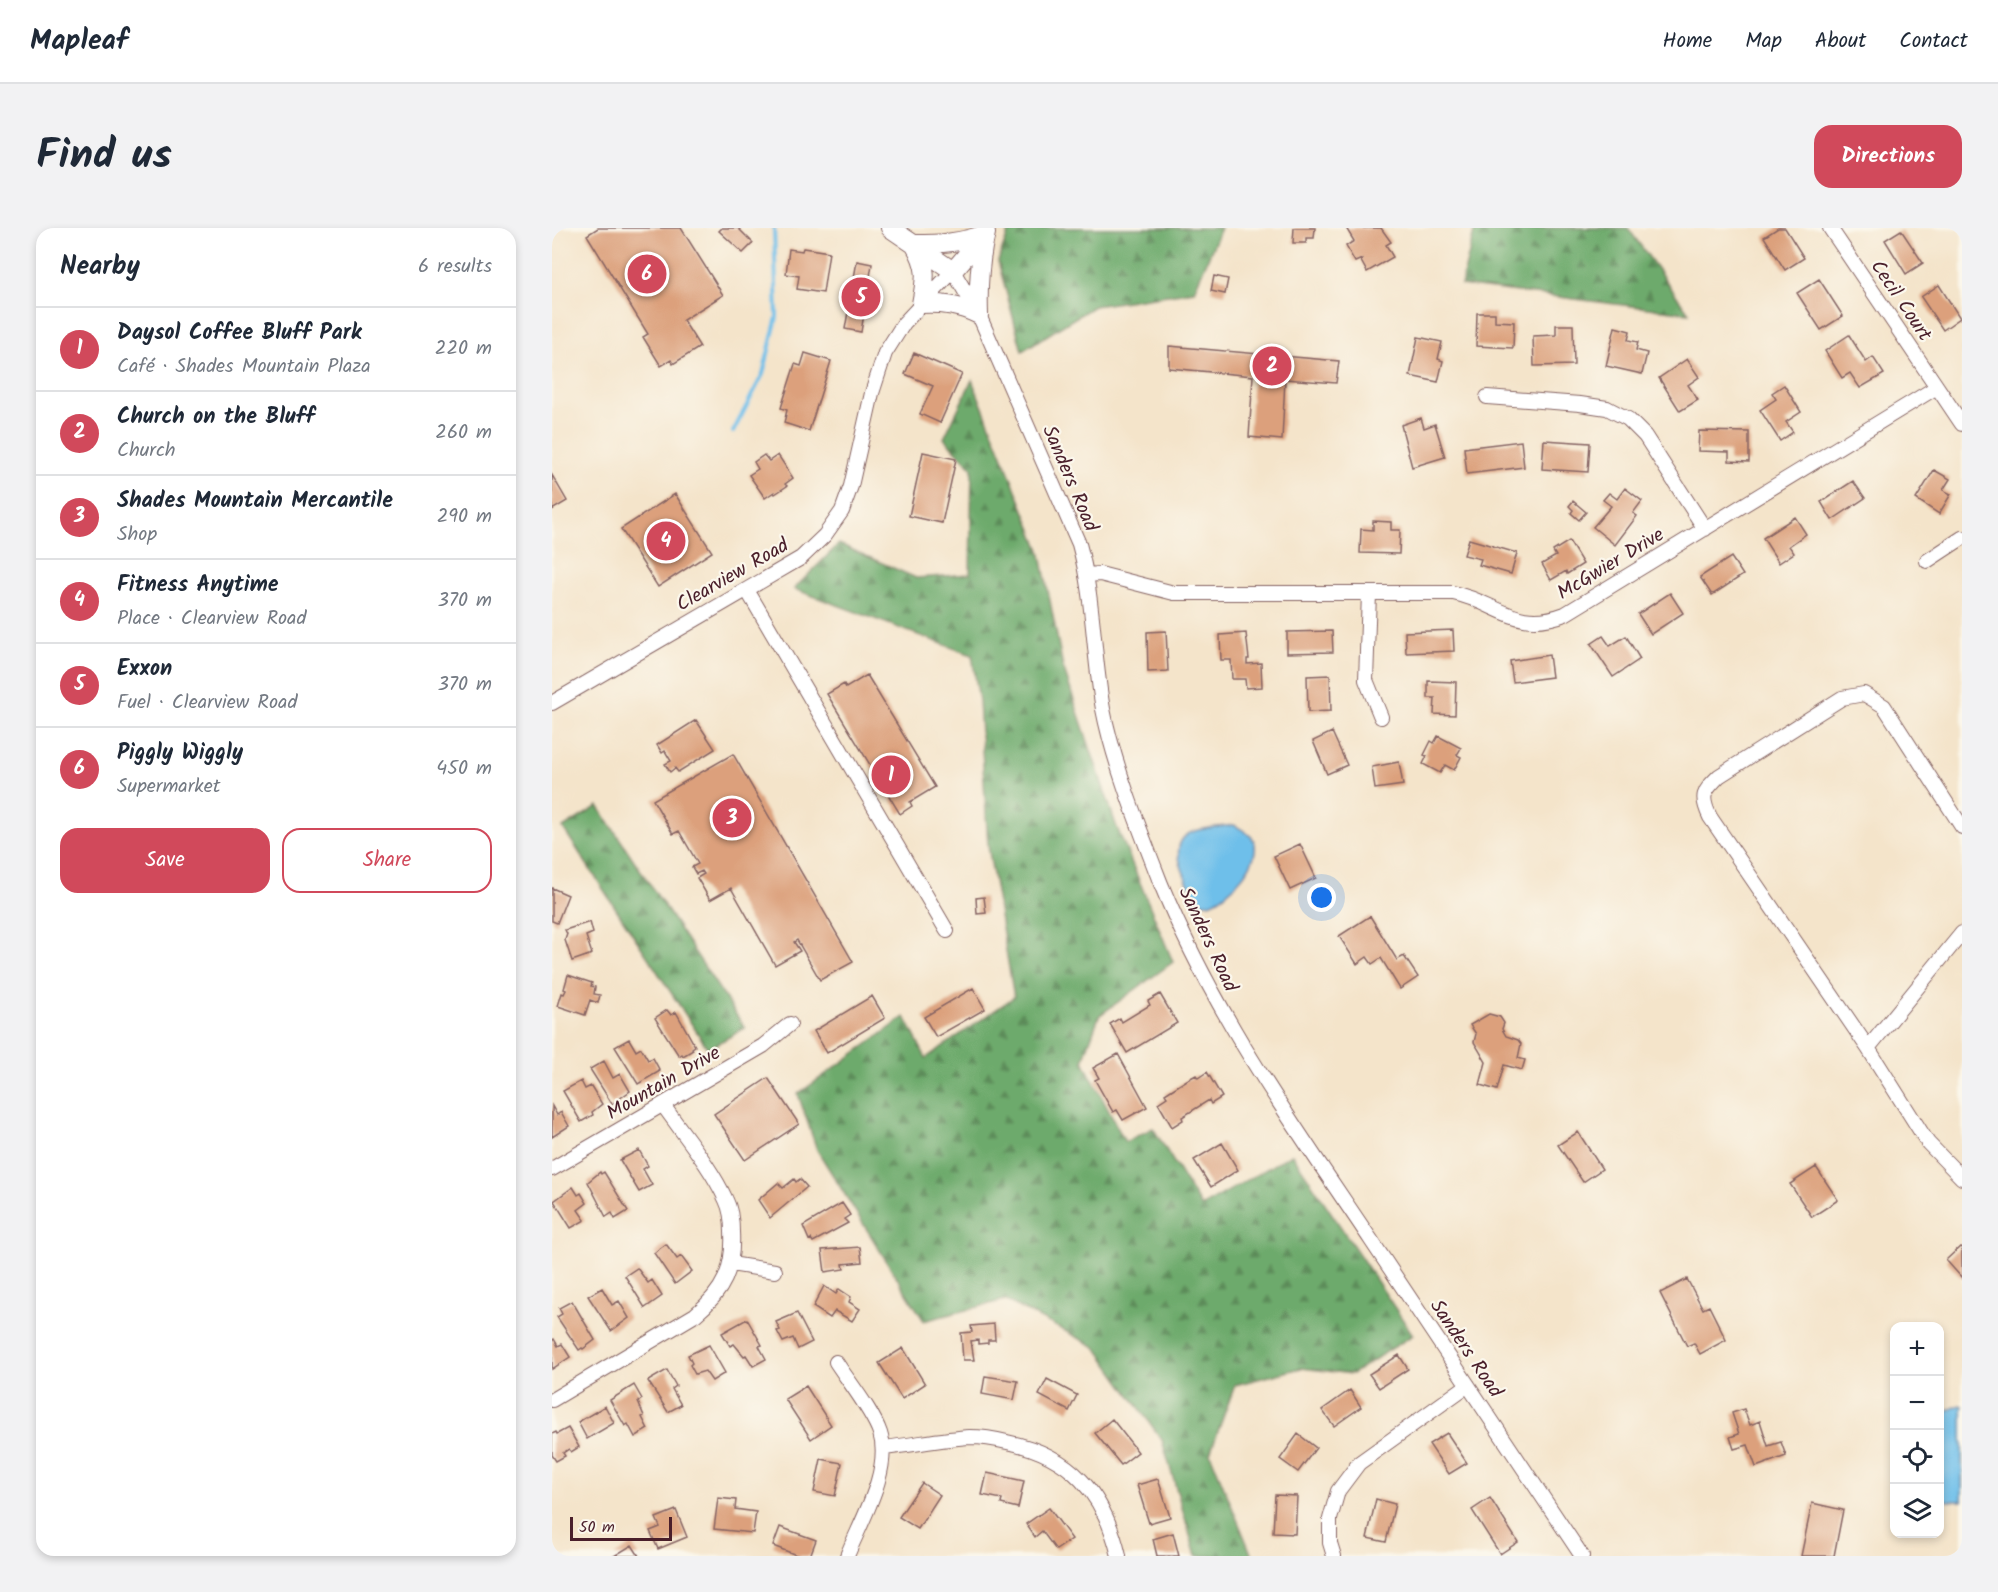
<!DOCTYPE html>
<meta charset="utf-8">
<style>
body{margin:0;font-family:Kalam,sans-serif;background:#f2f2f3;color:#1f2937}
.controls{position:absolute;right:18px;bottom:18px;display:grid;overflow:hidden;border-radius:12px;box-shadow:0 3px 9px #0003}
.controls button{width:54px;height:54px;display:grid;place-items:center;padding:0;border:0;border-bottom:2px solid #e0e1e3;background:#fff;color:#1f2937;font:30px sans-serif}
.scale{position:absolute;left:18px;bottom:15px;width:102px;box-sizing:border-box;padding-left:6px;border:3px solid #4a1f2b;border-top:0;font-size:16px;line-height:21px;white-space:nowrap;color:#4a1f2b;-webkit-text-stroke:4px #fbf7ec;paint-order:stroke}
.you{position:absolute;left:770px;top:670px;width:21px;height:21px;margin:-15px;border:4px solid #fff;border-radius:50%;background:#1a73e8;box-shadow:0 0 0 9px #1a73e833}
.badge{display:grid;place-items:center;width:39px;height:39px;border-radius:50%;background:#d1495b;color:#fff;font-size:20px;font-weight:700}
.pin{position:absolute;translate:-50% -50%;border:3px solid #fff;box-shadow:0 2px 6px #0006}
.list{margin:0;padding:0;list-style:none}
h2{display:flex;justify-content:space-between;align-items:center;height:78px;margin:0;padding:0 24px;font-size:26px}
h2 small{font-size:20px;font-weight:400;color:#747a83}
.list li{display:grid;grid-template-columns:39px 1fr auto;gap:18px;align-items:center;box-sizing:border-box;height:84px;padding:0 24px;border-top:2px solid #e0e1e3}
.list b{display:block;font-size:22px;white-space:nowrap}
.list p{margin:0;font-size:20px;white-space:nowrap;color:#747a83}
.list em{font-size:20px;font-style:normal;color:#747a83}
.actions{display:flex;gap:12px;padding:18px 24px}
.actions a{flex:1;padding:14px 0;border:2px solid #d1495b;border-radius:18px;text-align:center;font-size:21px;color:#d1495b}
.actions .main{background:#d1495b;color:#fff}
.icon{flex:none;width:33px;height:33px;fill:none;stroke:currentColor;stroke-width:2;stroke-linecap:round;stroke-linejoin:round}
.map{position:relative;flex:none;width:1410px;height:1328px;overflow:hidden;border-radius:18px}
header{display:flex;align-items:center;gap:36px;box-sizing:border-box;height:84px;padding:0 30px;background:#fff;border-bottom:2px solid #e0e1e3}
header strong{font-size:28px}
nav{display:flex;gap:33px;margin-inline-start:auto;font-size:21px}
.intro{display:flex;align-items:center;justify-content:space-between;box-sizing:border-box;height:144px;padding:0 36px}
h1{margin:0;font-size:42px}
.button{padding:15px 27px;border-radius:18px;background:#d1495b;color:#fff;font-size:21px;font-weight:700}
main{display:flex;gap:36px;padding:0 36px}
aside{flex:1;background:#fff;border-radius:18px;box-shadow:0 3px 9px #0003}
.map>svg:first-child{display:block}
.forest{fill:url(#forest-firs);stroke:#5c644c;stroke-width:1.5}
.water{fill:#6ebfea;stroke:#5c6f8a;stroke-width:1.5}
.lines{fill:none;stroke-linecap:round;stroke-linejoin:round}
.stream{stroke:#6ebfea;stroke-width:4}
.building{fill:#dca07b}
.minor-casing{stroke:#866463;stroke-width:16}
.tertiary-casing{stroke:#866463;stroke-width:20}
.minor{stroke:#fff;stroke-width:14}
.tertiary{stroke:#fff;stroke-width:18}
.labels{text-anchor:middle;stroke-width:4.5;stroke-linejoin:round;paint-order:stroke}
.street-label{font-size:20px;fill:#4a1f2b;stroke:#fbf7ec}
</style>
<header>
<strong>Mapleaf</strong>
<nav><a>Home</a><a>Map</a><a>About</a><a>Contact</a></nav>
</header>
<div class="intro"><h1>Find us</h1><a class="button">Directions</a></div>
<main>
<aside>
<h2>Nearby<small>6 results</small></h2>
<ul class="list">
<li><span class="badge">1</span><div><b>Daysol Coffee Bluff Park</b><p>Café · Shades Mountain Plaza</p></div><em>220 m</em></li>
<li><span class="badge">2</span><div><b>Church on the Bluff</b><p>Church</p></div><em>260 m</em></li>
<li><span class="badge">3</span><div><b>Shades Mountain Mercantile</b><p>Shop</p></div><em>290 m</em></li>
<li><span class="badge">4</span><div><b>Fitness Anytime</b><p>Place · Clearview Road</p></div><em>370 m</em></li>
<li><span class="badge">5</span><div><b>Exxon</b><p>Fuel · Clearview Road</p></div><em>370 m</em></li>
<li><span class="badge">6</span><div><b>Piggly Wiggly</b><p>Supermarket</p></div><em>450 m</em></li>
</ul>
<div class="actions"><a class="main">Save</a><a>Share</a></div>
</aside>
<div class="map">
<svg width="1410" height="1328" viewBox="0 0 1410 1328">
<defs>
<pattern id="forest-firs" width="22" height="20" patternUnits="userSpaceOnUse" patternTransform="scale(1.5)"><rect width="22" height="20" fill="#6daa6c"/><path d="M5 1l3.5 6h-7zM16 11l3.5 6h-7z" fill="#5c8a59"/></pattern>
</defs>
<rect width="100%" height="100%" fill="#fbf7ec"/>
<filter id="ink" filterUnits="userSpaceOnUse"><feTurbulence type="fractalNoise" baseFrequency=".0167" numOctaves="2"/><feDisplacementMap in="SourceGraphic" scale="12" xChannelSelector="R" yChannelSelector="G"/><feConvolveMatrix kernelMatrix="1 2 1 2 8 2 1 2 1" color-interpolation-filters="sRGB"/></filter>
<filter id="wash" filterUnits="userSpaceOnUse"><feTurbulence type="fractalNoise" baseFrequency=".008" numOctaves="4" result="noise"/><feDisplacementMap in="SourceGraphic" scale="24" xChannelSelector="R" yChannelSelector="G"/><feGaussianBlur stdDeviation="1.35" result="paint"/><feColorMatrix in="noise" values="0 0 0 0 0 0 0 0 0 0 0 0 0 0 0 0 0 1.4 0 .05"/><feComposite in="paint" operator="in"/></filter>
<g filter="url(#wash)">
<rect width="100%" height="100%" fill="#f4e4ca"/>
<path class="forest" d="M458,0H669L642,63L542,78L470,123L446,33Z
M923,0H1076L1137,85L909,57Z
M420,152L488,322L511,439L564,597L621,734L547,788L531,833L573,914L601,900L649,979L740,926L861,1107L800,1146L749,1140L683,1157L658,1225L700,1328H644L610,1212L544,1119L453,1072L372,1093L265,922L246,866L353,789L374,830L462,769L436,618L427,473L420,427L242,361L287,316L364,350L418,346L420,240L392,210Z
M46,578L193,800L156,821L11,600Z"/>
<path class="water" d="M682,597C689,601 696,604 701,611C713,631 675,672 656,675C651,676 647,673 643,670C635,651 612,616 640,604C652,599 669,599 682,597Z
M1408,1177L1410,1178V1273H1397L1388,1269V1195L1396,1182Z"/>
<g class="lines">
<path class="stream" d="M181,204L211,146L225,89L222,0"/>
</g>
<g id="blocks">
<path class="building" d="M46,0H129L171,67L131,92L148,119L121,136L119,132L109,138L91,109L96,106L35,7Z
M170,0H186L201,15L191,25L167,3Z
M742,0H763L762,10H754V15H741Z
M794,0H829L839,14L834,17L841,29L815,44L809,33L810,31L803,34L794,18L802,13Z
M1226,0H1233L1252,30L1233,42L1212,9Z
M1349,2L1371,35L1354,46L1333,12Z
M251,20L277,24L271,65L245,61L247,48L234,46L237,21L250,23Z
M305,33L320,36L309,104L293,101Z
M662,48L676,51L673,66L659,63Z
M1267,51L1291,88L1269,102L1245,65Z
M1387,57L1408,90L1391,102L1369,69Z
M925,85H943V93L962,94L961,120L924,118Z
M1004,97H1021L1022,137L982,138L981,108L1004,107Z
M1063,99L1078,103L1076,112L1086,114L1084,122L1095,125L1090,146L1054,138Z
M1297,107L1314,134L1321,129L1332,146L1308,160L1298,145L1290,150L1273,123Z
M866,109L890,114L886,131L891,133L886,154L858,148Z
M617,118L787,133L784,155L733,151L730,212L697,209L701,148L617,140Z
M253,125L279,133L257,203L232,195L235,182L229,180L243,136L249,138Z
M362,125L410,146L388,195L368,186L381,158L353,146Z
M1135,131L1147,149L1136,157L1146,172L1128,183L1107,150Z
M1232,157L1249,184L1234,194L1241,204L1228,213L1208,182L1224,171L1220,165Z
M869,190L872,200L883,196L893,229L860,239L849,197Z
M1147,203L1197,204V234L1177,233V224L1146,223Z
M992,212L1038,215L1036,244L990,241Z
M969,213L972,239L915,246L912,220Z
M371,224L404,231L390,295L357,288Z
M212,227L217,233L226,227L241,250L233,256L235,258L223,266L222,264L213,270L197,247L206,241L202,234Z
M1382,242L1398,251L1391,262L1399,266L1387,286L1364,271Z
M0,247L15,273L0,282Z
M1301,253L1313,270L1280,292L1269,274Z
M1073,260L1090,273L1081,285L1085,288L1063,317L1041,299L1059,278L1051,272L1057,265L1065,271Z
M123,266L160,324L106,359L69,301Z
M1021,273L1034,284L1027,292L1019,285L1021,282L1017,278Z
M1243,289L1254,306L1237,318L1242,325L1227,335L1211,310Z
M821,293L839,294V302H848L847,326L808,325L809,301L821,302Z
M917,311L965,325L959,346L927,337L929,331L912,327Z
M1017,313L1031,336L1015,346L1014,343L999,352L990,336L1004,328L1001,323Z
M1179,329L1191,347L1160,367L1148,349Z
M1118,365L1131,385L1099,406L1086,386Z
M901,402L902,423L854,425L853,404Z
M614,403L616,443L596,444L595,404Z
M780,403L781,424L735,425V404Z
M694,405L697,431H695V436L709,435L710,459L694,460L693,451H680L679,432H669L668,407Z
M1051,408L1058,418L1074,408L1088,431L1061,449L1039,416Z
M997,427L1000,449L961,454L958,433Z
M315,447L383,559L358,574L360,578L348,586L275,466L292,456L294,460Z
M778,447L779,483L756,484L755,448Z
M876,453L904,454L903,487L882,486L883,470H876Z
M144,492L163,521L126,544L123,540L118,544L113,536L119,533L113,523L110,525L105,517Z
M780,504L795,537L775,546L761,513Z
M886,508L909,520L905,527L909,529L902,542L893,537L888,545L871,536L875,528L872,527L879,513L882,515Z
M181,526L301,734L268,752L245,712L242,714L248,723L223,737L179,660L158,672L145,650L152,646L150,643L144,646L140,639L146,636L127,603L121,606L101,572Z
M847,534L851,557L823,561L820,539Z
M748,616L764,650L738,662L722,628Z
M0,660L16,667L5,695L0,693Z
M432,669L434,685L425,686L424,670Z
M818,688L845,732L852,728L866,749L848,761L829,730L820,736L815,729L805,736L787,708Z
M38,694L41,705L34,708L40,726L20,733L13,712L15,706L13,702Z
M16,747L40,755L39,758L43,759L42,766L48,767L46,775L38,772L33,787L6,778L10,765L12,766L14,762L12,761Z
M421,760L433,781L384,809L372,789Z
M608,766L625,795L575,825L558,796L568,790L570,794L598,777L596,773Z
M320,768L333,790L275,825L262,803Z
M115,782L119,787L124,784L143,818L140,820L141,822L131,828L130,826L127,828L103,790Z
M937,786L948,789L952,795L950,801L954,808L966,812L969,816L966,830L973,832L970,842L952,837L945,862L928,857L934,834L922,814L924,806L918,797Z
M77,811L84,823L89,820L96,832L101,830L108,843L86,856L63,819Z
M566,826L595,879L571,892L565,882L561,884L543,852L547,850L541,840Z
M52,833L61,850L68,846L78,863L60,876L38,841Z
M655,844L670,869L659,876L657,872L630,889L631,892L620,899L606,875L615,869L613,866L635,852L644,847L646,850Z
M216,850L247,896L193,932L162,886Z
M29,853L33,861L39,858L50,876L40,884L41,887L29,894L11,863Z
M0,878L5,887L9,884L17,898L0,909Z
M1026,904L1050,941L1031,954L1006,917Z
M670,915L686,942L659,959L642,932Z
M87,922L96,938L91,941L100,957L87,964L68,932Z
M1264,939L1286,972L1260,989L1238,956Z
M48,944L49,946L52,944L76,983L63,991L60,985L54,989L36,954Z
M242,951L244,954L248,951L255,959L218,990L206,972L226,955L231,960Z
M21,959L26,967L29,965L35,975L26,982L33,992L19,1000L2,973Z
M290,975L298,987L292,991L296,995L261,1014L259,1011L257,1012L251,998Z
M114,1016L125,1031L129,1028L140,1043L123,1056L102,1025Z
M308,1019L310,1034L291,1036L292,1041L273,1044L270,1022Z
M1408,1019L1410,1020V1050L1394,1032Z
M85,1040L96,1055L100,1052L110,1068L93,1080L73,1048Z
M1135,1051L1151,1081L1157,1078L1174,1112L1148,1126L1142,1115L1135,1118L1108,1065Z
M272,1058L284,1066L287,1061L299,1069L297,1074L308,1081L300,1093L283,1083L278,1090L261,1079Z
M50,1060L60,1077L67,1073L77,1090L59,1103L36,1068Z
M20,1073L43,1112L31,1121L30,1120L27,1122L5,1089L10,1086L7,1080Z
M245,1085L260,1114L246,1121L241,1110L231,1114L225,1103L228,1102L224,1094Z
M195,1091L210,1117L207,1118L214,1131L201,1138L194,1127L192,1128L182,1116L178,1118L170,1105Z
M442,1096L443,1112H436V1115L426,1116V1112L419,1113L422,1132H411L409,1105L420,1104L419,1098Z
M2,1111L6,1118L10,1116L18,1129L0,1141V1113Z
M157,1117L173,1145L160,1153L153,1143L143,1146L138,1137L140,1135L136,1127Z
M351,1120L373,1156L350,1171L327,1135Z
M847,1127L856,1141L827,1160L817,1146Z
M115,1142L124,1158L120,1161L129,1177L116,1184L96,1153Z
M433,1148L466,1153L462,1172L430,1166Z
M495,1151L525,1167L517,1183L487,1167Z
M82,1157L90,1171L86,1174L92,1188L90,1189L96,1201L83,1209L76,1196L73,1198L58,1172Z
M254,1158L279,1197L259,1211L233,1171Z
M798,1162L809,1179L782,1198L770,1182Z
M53,1178L62,1195L35,1211L26,1194Z
M1192,1181L1198,1197L1208,1193L1216,1218L1229,1214L1234,1228L1204,1239L1196,1217L1182,1221L1178,1209L1187,1206L1180,1185Z
M560,1191L586,1224L569,1237L543,1205Z
M16,1200L27,1219L19,1224L17,1221L11,1225L13,1228L4,1233L0,1227V1206L4,1204L5,1206Z
M895,1205L915,1235L897,1246L877,1216Z
M746,1206L764,1220L746,1244L728,1231Z
M269,1231L290,1235L283,1268L262,1264Z
M435,1245L472,1253L466,1280L449,1276L450,1271L430,1267Z
M606,1251L618,1289L597,1295L585,1257Z
M370,1255L388,1267L366,1301L347,1289Z
M723,1267L745,1268L743,1306L721,1305Z
M166,1270L184,1272L183,1281L204,1284L201,1305L162,1301Z
M938,1270L966,1314L948,1326L920,1282Z
M824,1271L843,1276L834,1314L815,1310Z
M1260,1275L1291,1282L1282,1328H1249Z
M497,1280L520,1311L504,1322L490,1303L483,1309L474,1296Z
M124,1282L135,1309L106,1321L98,1303L108,1299L104,1290Z
M228,1299L264,1312L258,1328H247L221,1318Z
M621,1305L627,1328H605L601,1311Z
M80,1317L87,1328H62Z"/>
</g>
</g>
<g filter="url(#ink)">
<use href="#blocks" fill-opacity="0" stroke="#866463" stroke-width="1.5"/>
<g class="lines">
<g class="minor-casing">
<path id="minor" d="M1278,0L1410,196
M935,169L1028,176L1055,180L1076,191L1093,208L1153,301
M1375,333L1410,310
M535,347L548,346L622,365H901C946,374 963,405 1013,386L1385,159
M195,362L395,703
M817,365L814,452L829,489
M0,475L249,330L273,307L290,283L299,258L320,165L333,125L352,95L401,43L427,87L527,316C542,370 541,426 551,481C562,537 588,602 609,656C662,786 741,896 819,1012C890,1117 959,1223 1030,1328
M1410,599L1332,478L1312,466L1290,470L1167,548C1151,564 1148,568 1158,589L1316,820L1376,915L1410,950
M1316,820L1410,705
M0,941L211,818L238,796
M179,1036L223,1043
M284,1134C297,1154 321,1184 328,1205C340,1242 309,1293 295,1328
M0,1172L143,1087C172,1063 182,1041 180,1004C180,993 179,982 174,972C159,939 132,907 111,877
M331,1220C360,1217 389,1211 418,1209C431,1209 443,1211 455,1214C519,1227 552,1265 567,1328
M782,1328L778,1315V1291L786,1263L807,1235L916,1157"/>
</g>
<g class="tertiary-casing">
<path id="tertiary" d="M338,0L401,43L431,8
M362,16C376,39 374,50 369,76C390,75 407,77 427,87C426,59 427,33 434,5
M362,16C387,16 409,15 433,6"/>
</g>
<use href="#minor" class="minor"/>
<use href="#tertiary" class="tertiary"/>
</g>
</g>
<g class="labels">
<g class="street-label">
<text transform="translate(1350 72) rotate(56)" y="7">Cecil Court</text>
<text transform="translate(519 250) rotate(67)" y="7">Sanders Road</text>
<text transform="translate(1058 335) rotate(-31)" y="7">McGwier Drive</text>
<text transform="translate(180 346) rotate(-30)" y="7">Clearview Road</text>
<text transform="translate(657 711) rotate(65)" y="7">Sanders Road</text>
<text transform="translate(111 854) rotate(-30)" y="7">Mountain Drive</text>
<text transform="translate(915 1120) rotate(56)" y="7">Sanders Road</text>
</g>
</g>
</svg>
<div class="controls">
<button>+</button>
<button>−</button>
<button><svg class="icon" aria-label="locate" viewBox="0 0 24 24"><circle cx="12" cy="12" r="6"/><path d="M12 2v4M12 18v4M2 12h4M18 12h4"/></svg></button>
<button><svg class="icon" aria-label="layers" viewBox="0 0 24 24"><path d="M12 4l9 5-9 5-9-5zM3 14l9 5 9-5"/></svg></button>
</div>
<div class="scale">50 m</div>
<div class="you"></div>
<div class="pin badge" style="left:339px;top:547px">1</div>
<div class="pin badge" style="left:720px;top:138px">2</div>
<div class="pin badge" style="left:180px;top:590px">3</div>
<div class="pin badge" style="left:114px;top:313px">4</div>
<div class="pin badge" style="left:309px;top:69px">5</div>
<div class="pin badge" style="left:95px;top:46px">6</div>
</div>
</main>
